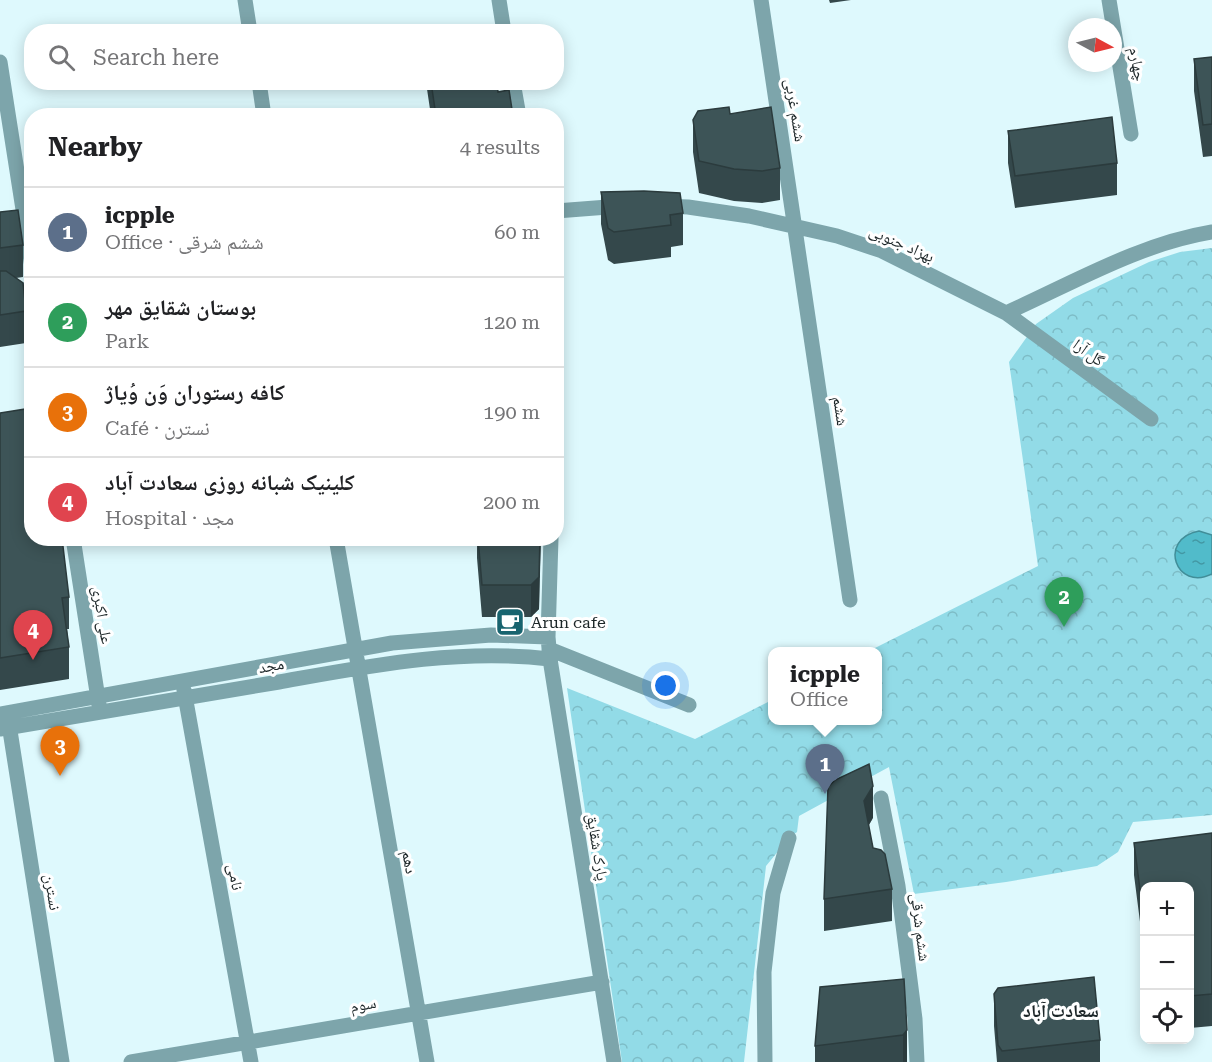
<!DOCTYPE html>
<meta charset="utf-8">
<style>
body{margin:0;font-family:"Roboto Serif","Noto Naskh Arabic",serif;background:#f2f2f2;color:#202124}
.controls{position:absolute;right:18px;bottom:18px;display:grid;overflow:hidden;border-radius:12px;box-shadow:0 3px 15px #0003}
.controls button{width:54px;height:54px;display:grid;place-items:center;padding:0;border:0;border-bottom:2px solid #e0e0e0;background:#fff;color:#202124;font:30px sans-serif}
.compass{position:absolute;left:1068px;top:18px;width:54px;height:54px;border-radius:50%;background:#fff;box-shadow:0 3px 15px #0003;rotate:97deg}
.you{position:absolute;left:666px;top:686px;width:21px;height:21px;margin:-15px;border:4px solid #fff;border-radius:50%;background:#1a73e8;box-shadow:0 0 0 9px #1a73e833}
.badge{display:grid;place-items:center;width:39px;height:39px;border-radius:50%;background:#ea580c;color:#fff;font-size:20px;font-weight:700}
.pin{position:absolute;translate:-50% -50px;filter:drop-shadow(0 2px 3px #0008)}
.pin::after{content:'';position:absolute;top:32px;width:21px;height:18px;background:inherit;clip-path:polygon(0 0,100% 0,50% 100%)}
.popup{position:absolute;left:768px;top:647px;width:114px;height:78px;box-sizing:border-box;display:grid;place-content:center;border-radius:12px;background:#fff;filter:drop-shadow(0 2px 4px #0005);font-size:20px;white-space:nowrap;color:#757577}
.popup b{font-size:22px;color:#202124}
.popup::after{content:'';position:absolute;left:50%;top:100%;margin-left:-12px;border:12px solid transparent;border-top-color:#fff}
.list{margin:0;padding:0;list-style:none}
h2{display:flex;justify-content:space-between;align-items:center;height:78px;margin:0;padding:0 24px;font-size:26px}
h2 small{font-size:20px;font-weight:400;color:#757577}
.list li{display:grid;grid-template-columns:39px 1fr auto;gap:18px;align-items:center;box-sizing:border-box;height:90px;padding:0 24px;border-top:2px solid #e0e0e0}
.list b{display:block;font-size:22px;white-space:nowrap}
.list p{margin:0;font-size:20px;white-space:nowrap;color:#757577}
.list em{font-size:20px;font-style:normal;color:#757577}
.icon{flex:none;width:33px;height:33px;fill:none;stroke:currentColor;stroke-width:2;stroke-linecap:round;stroke-linejoin:round}
.map{position:relative;flex:none;width:1212px;height:1062px;overflow:hidden}
.search{position:absolute;background:#fff;box-shadow:0 3px 15px #0003;left:24px;top:24px;width:540px;height:66px;display:flex;align-items:center;gap:15px;box-sizing:border-box;padding:0 21px;border-radius:24px;color:#757577;font-size:22px}
.panel{position:absolute;background:#fff;box-shadow:0 3px 15px #0003;left:24px;top:108px;width:540px;height:438px;border-radius:24px}
.map>svg:first-child{display:block}
.park{fill:url(#park-crowns)}
.water{fill:url(#water-ripples);stroke:#418e99;stroke-width:1.5}
.lines{fill:none;stroke-linecap:round;stroke-linejoin:round}
.minor{stroke:#7da5ab;stroke-width:15}
.wall{fill:#34484b}
.shaded-wall{fill:#2b3b3d}
.building{fill:#3d5457;stroke:#2b3b3d;stroke-width:1.5}
.labels{text-anchor:middle;stroke-width:6;stroke-linejoin:round;paint-order:stroke}
.street-label{font-size:16px;fill:#1c2628;stroke:#fff}
.poi-label{font-size:16px;fill:#1c2628;stroke:#fff;text-anchor:start}
.neighbourhood-label{font-size:18px;font-weight:bold;fill:#1c2628;stroke:#fff}
</style>
<div class="map">
<svg width="1212" height="1062" viewBox="0 0 1212 1062">
<defs>
<pattern id="park-crowns" width="20" height="18" patternUnits="userSpaceOnUse" patternTransform="scale(1.5)"><rect width="20" height="18" fill="#92dbe7"/><path d="M2 6a3 3 0 1 1 6 0M12 15a3 3 0 1 1 6 0" fill="none" stroke="#7dbcc6"/></pattern>
<pattern id="water-ripples" width="26" height="14" patternUnits="userSpaceOnUse" patternTransform="scale(1.5)"><rect width="26" height="14" fill="#51bbca"/><path d="M2 4q2-2 4 0t4 0M15 11q2-2 4 0t4 0" fill="none" stroke="#4298a4"/></pattern>
</defs>
<rect width="100%" height="100%" fill="#def9fd"/>
<path class="park" d="M1212,248V815L1133,822L1118,852L1097,866L1006,882L914,894L889,767L799,816L797,832L789,838L766,866L744,1062H622L567,688L695,739L772,700V720H878V652L869,651L1038,566L1009,362L1036,324L1073,298L1149,262L1180,252Z"/>
<path class="water" d="M1199,531L1212,535V574C1176,592 1157,539 1199,531Z"/>
<g class="lines">
<path class="minor" d="M245,0L250,32
M499,0L504,32
M761,0L850,600
M1109,0L1131,134
M0,62L32,267
M259,82L264,116
M513,82L519,116
M663,206L688,207L749,216L837,236L882,251L1006,313C1073,283 1139,244 1212,232
M556,211L621,206
M0,294L32,289
M1006,313L1151,419
M73,538L99,705
M336,538L427,1062
M551,538L548,637L550,659L614,1062
M549,649L689,705
M184,690L251,1062
M0,714L392,643L491,635L548,637
M8,718L62,1062
M0,729C93,713 186,697 279,682C369,666 458,648 550,659
M881,798L898,886L915,1019L917,1062
M131,1062L602,982
M765,1062L764,972L773,893L789,838"/>
</g>
<path class="wall" d="M829,0H851L830,3Z
M1212,57V156L1203,157L1194,91V59Z
M427,82H497L498,92L513,116H431L427,89Z
M730,114L780,168V200L762,203L734,201L699,193L693,152V120Z
M1008,131L1117,163V195L1015,208L1008,163Z
M601,192L683,213V245L671,247V257L614,264L608,260L601,224Z
M0,212L23,245V277L16,278L26,311V343L0,347Z
M0,413L69,597V629H67L69,647V679L0,690Z
M477,538H541L539,609L531,617H482L477,558Z
M873,818L868,825L873,848L892,889V921L824,931V899Z
M1212,833V1026L1190,1028V886H1144V953L1134,875V843Z
M904,979L907,1062H815V1046Z
M994,994L1100,1040V1062H997L994,1026Z"/>
<path class="shaded-wall" d="M540,538L539,609L531,617V585Z
M873,786V818L864,833V801Z
M907,1030V1062H903V1035Z"/>
<path class="building" d="M1212,57V124L1203,125L1194,59Z
M431,82H497L498,92L509,90L513,116H436Z
M729,107L730,114L771,107L780,168L762,171L734,169L699,161L693,120L698,111Z
M1112,117L1117,163L1015,176L1008,131Z
M644,191L680,193L683,213L670,215L671,225L614,232L608,228L601,192Z
M18,210L23,245L0,248V212Z
M0,271H6L23,283L26,311L0,315Z
M32,408V538H62L69,597L62,598L69,647L0,658V413Z
M478,538H540L539,577L531,585H482Z
M869,764L873,786L864,801L873,848L881,850L885,854L892,889L824,899L828,787L835,780Z
M1212,833V994L1190,996V886H1144V921L1134,843Z
M1094,977L1100,1040L1002,1051L998,1045L994,994L998,988Z
M904,979L907,1030L903,1035L815,1046L820,987Z"/>
<defs>
<g id="cafe-square" transform="scale(1.5)"><rect x="-9" y="-9" width="18" height="18" rx="4" fill="#18646f" stroke="#fff"/><path d="M-5.5-4.5H6V0H3Q3 3.5 0 3.5H-2.5Q-5.5 3.5-5.5 0ZM3-3.2v2h1.7v-2ZM-6 4.5H4V6H-6Z" fill="#fff"/></g>
</defs>
<g fill-rule="evenodd">
<use href="#cafe-square" x="510" y="622"/>
</g>
<g class="labels">
<g class="street-label">
<text transform="translate(1138 64) rotate(80)" y="6">چهارم</text>
<text transform="translate(796 110) rotate(81)" y="6">ششم غربی</text>
<text transform="translate(902 243) rotate(24)" y="6">بهزاد جنوبی</text>
<text transform="translate(1089 352) rotate(36)" y="6">گل آرا</text>
<text transform="translate(841 411) rotate(82)" y="6">ششم</text>
<text transform="translate(103 615) rotate(81)" y="6">علی اکبری</text>
<text transform="translate(271 665) rotate(-10)" y="6">مجد</text>
<text transform="translate(598 847) rotate(81)" y="6">پارک شقایق</text>
<text transform="translate(410 862) rotate(80)" y="6">دهم</text>
<text transform="translate(236 877) rotate(80)" y="6">نامی</text>
<text transform="translate(53 892) rotate(81)" y="6">نسترن</text>
<text transform="translate(921 927) rotate(83)" y="6">ششم شرقی</text>
<text transform="translate(363 1004) rotate(-10)" y="6">سوم</text>
</g>
<g class="poi-label">
<text x="531" y="628">Arun cafe</text>
</g>
<g class="neighbourhood-label">
<text x="1061" y="1017">سعادت آباد</text>
</g>
</g>
</svg>
<div class="controls">
<button>+</button>
<button>−</button>
<button><svg class="icon" aria-label="locate" viewBox="0 0 24 24"><circle cx="12" cy="12" r="6"/><path d="M12 2v4M12 18v4M2 12h4M18 12h4"/></svg></button>
</div>
<svg class="compass" viewBox="-18 -18 36 36"><path d="M0-13l5 13h-10z" fill="#e53935"/><path d="M0 13l5-13h-10z" fill="#757577"/></svg>
<div class="you"></div>
<div class="pin badge" style="left:825px;top:794px;background:#5c6f8a">1</div>
<div class="popup"><b>icpple</b>Office</div>
<div class="pin badge" style="left:1064px;top:627px;background:#2e9e5b">2</div>
<div class="pin badge" style="left:60px;top:776px;background:#e8710a">3</div>
<div class="pin badge" style="left:33px;top:660px;background:#e0444e">4</div>
<div class="search"><svg class="icon" aria-label="search" viewBox="0 0 24 24"><circle cx="10" cy="10" r="6"/><path d="M15 15l6 6"/></svg>Search here</div>
<section class="panel">
<h2>Nearby<small>4 results</small></h2>
<ul class="list">
<li><span class="badge" style="background:#5c6f8a">1</span><div><b>icpple</b><p>Office · ششم شرقی</p></div><em>60 m</em></li>
<li><span class="badge" style="background:#2e9e5b">2</span><div><b>بوستان شقایق مهر</b><p>Park</p></div><em>120 m</em></li>
<li><span class="badge" style="background:#e8710a">3</span><div><b>کافه رستوران وَن وُياژ</b><p>Café · نسترن</p></div><em>190 m</em></li>
<li><span class="badge" style="background:#e0444e">4</span><div><b>کلینیک شبانه روزی سعادت آباد</b><p>Hospital · مجد</p></div><em>200 m</em></li>
</ul>
</section>
</div>
